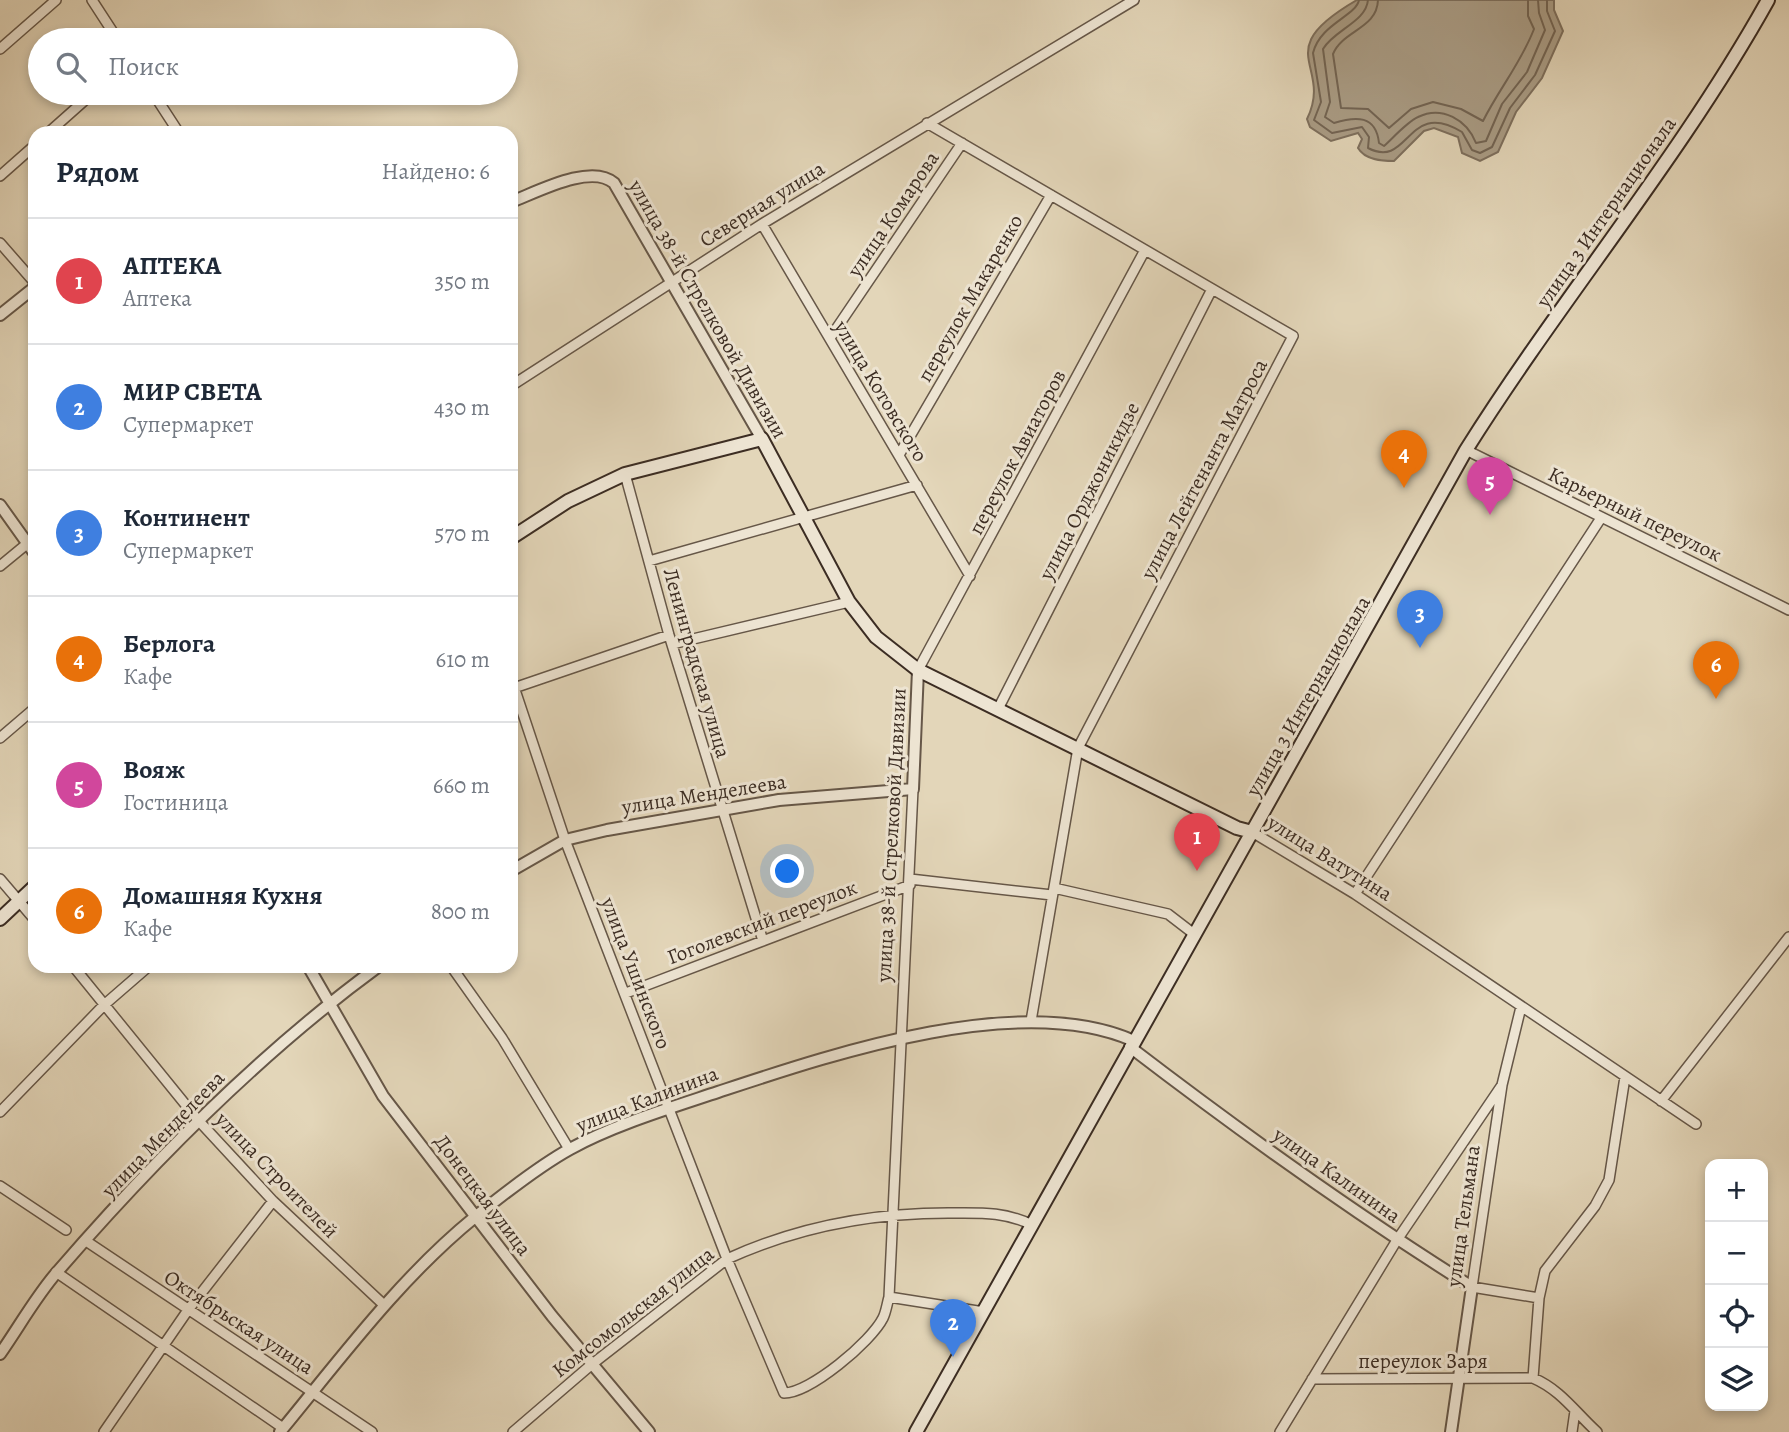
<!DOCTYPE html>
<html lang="ru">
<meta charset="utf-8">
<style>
body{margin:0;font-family:Alegreya,serif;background:#f6f6f7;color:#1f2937}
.controls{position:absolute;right:21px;bottom:21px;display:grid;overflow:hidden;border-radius:14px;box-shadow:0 4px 10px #0003}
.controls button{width:63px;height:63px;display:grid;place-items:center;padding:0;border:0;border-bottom:2px solid #e0e1e3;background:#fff;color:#1f2937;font:35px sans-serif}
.you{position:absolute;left:788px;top:872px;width:24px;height:24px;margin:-18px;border:5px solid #fff;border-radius:50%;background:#1a73e8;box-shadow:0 0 0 10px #1a73e833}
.badge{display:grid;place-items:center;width:46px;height:46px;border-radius:50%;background:#7c3aed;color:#fff;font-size:23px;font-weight:700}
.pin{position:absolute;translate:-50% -58px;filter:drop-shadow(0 2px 4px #0008)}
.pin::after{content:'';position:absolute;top:37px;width:24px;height:21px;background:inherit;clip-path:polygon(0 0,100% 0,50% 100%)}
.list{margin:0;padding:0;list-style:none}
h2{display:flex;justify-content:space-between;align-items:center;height:91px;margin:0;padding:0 28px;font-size:30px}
h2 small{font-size:23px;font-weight:400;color:#747a83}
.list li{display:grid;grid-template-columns:46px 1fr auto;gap:21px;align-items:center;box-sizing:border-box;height:126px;padding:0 28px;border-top:2px solid #e0e1e3}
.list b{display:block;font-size:26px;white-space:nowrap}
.list p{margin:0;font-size:23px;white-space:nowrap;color:#747a83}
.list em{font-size:23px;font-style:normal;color:#747a83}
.icon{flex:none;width:38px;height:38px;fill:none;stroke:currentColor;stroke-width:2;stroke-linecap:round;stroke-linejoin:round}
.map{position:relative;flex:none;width:1789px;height:1432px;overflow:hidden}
.search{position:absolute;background:#fff;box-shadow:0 4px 10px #0003;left:28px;top:28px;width:490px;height:77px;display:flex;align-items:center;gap:18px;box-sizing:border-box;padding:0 24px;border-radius:38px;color:#747a83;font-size:26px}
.panel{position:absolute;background:#fff;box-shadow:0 4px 10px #0003;left:28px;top:126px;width:490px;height:847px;border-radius:21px}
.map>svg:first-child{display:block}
.water{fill:#aa9d86;stroke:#7e705e;stroke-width:2}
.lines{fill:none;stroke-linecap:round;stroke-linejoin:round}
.shore{stroke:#736554;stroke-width:2}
.minor-casing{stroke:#665748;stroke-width:12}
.tertiary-casing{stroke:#665748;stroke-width:14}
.secondary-casing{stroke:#3c2d23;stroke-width:16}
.minor{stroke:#ede4d2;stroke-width:9}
.tertiary{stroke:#ede4d2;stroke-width:10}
.secondary{stroke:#ede4d2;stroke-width:12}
.labels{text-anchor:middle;stroke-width:6;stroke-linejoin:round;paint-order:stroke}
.street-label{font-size:21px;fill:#3c2d23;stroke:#ede4d2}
</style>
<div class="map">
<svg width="1789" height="1432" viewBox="0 0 1789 1432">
<rect width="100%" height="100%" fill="#e3d6b9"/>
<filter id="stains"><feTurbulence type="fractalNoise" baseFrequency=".00286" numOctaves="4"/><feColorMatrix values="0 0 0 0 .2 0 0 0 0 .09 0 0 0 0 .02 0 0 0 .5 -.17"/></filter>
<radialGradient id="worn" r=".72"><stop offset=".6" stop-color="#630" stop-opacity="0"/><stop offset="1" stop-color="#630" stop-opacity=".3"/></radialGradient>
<path class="water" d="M1357,0H1554V10L1563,31L1542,78L1516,112L1498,152L1480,161L1462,153L1458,137L1434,128L1424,131L1394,161C1382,161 1365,160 1358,148L1362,139L1358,133L1331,141L1310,127L1307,119C1334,64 1267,52 1357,0Z"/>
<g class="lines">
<path class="shore" d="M1359,0C1356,16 1320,24 1313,53L1321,102L1314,120L1332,133L1362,127L1369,137L1368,148C1410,170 1406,98 1462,132L1472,150L1480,153L1492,147L1510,108L1535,75L1555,31L1547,11V0
M1368,0C1366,22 1334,30 1323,49L1330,102L1325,117L1334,123C1356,116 1376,115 1379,143L1384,146C1393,138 1407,122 1418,117C1442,105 1467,120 1476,143L1486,141L1502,104L1527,72L1545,30L1539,13L1538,0
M1378,0C1377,29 1343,30 1333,54L1341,108L1368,109L1389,128L1411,109L1433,102L1461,109L1483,121C1499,89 1521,63 1534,29L1528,16V0"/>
<g class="minor-casing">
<path id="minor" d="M92,0L118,40
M0,49L56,0
M153,93L179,133
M927,123L1293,336L1078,748L1031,1021
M48,133L93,93
M0,176L35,145
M762,224L970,576
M0,243L35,283
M830,338L962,143
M511,386L762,224L1134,0
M1466,450L1789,610
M899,455L1051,195
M625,474L669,635L763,941
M649,561L917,485
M0,566L28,543
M672,644L849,602
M918,670L1145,250
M511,678L565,840L727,1259L784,1393C810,1393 871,1342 883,1318C886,1312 887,1304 889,1297L913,789
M511,689L669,635
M998,709L1212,289
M0,738L35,708
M1252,832L1355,894L1696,1124
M0,879L35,920
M910,879L1052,895
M1054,888L1168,914L1194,934
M1355,894L1601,518
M73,966L198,1120L273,1201L384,1305
M451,966L502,1038L569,1149
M626,993L910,885
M1521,1007L1502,1085L1472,1287L1539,1298
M1661,1101L1789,937
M0,1112L104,1005L149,966
M0,1186L66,1230
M86,1241L372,1432
M56,1272L283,1428
M889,1297L984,1312
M1533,1378L1539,1298L1545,1271L1595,1206L1609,1180L1625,1077
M1312,1379L1533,1378C1561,1390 1575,1412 1597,1432
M104,1432L188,1310L273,1201
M513,1432L591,1365L727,1259C797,1227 871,1213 948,1213C979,1213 1004,1211 1032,1225
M1280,1432L1397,1240L1502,1085
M1572,1432L1575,1411"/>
</g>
<g class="tertiary-casing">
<path id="tertiary" d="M511,202C537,192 591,163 614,183L762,439
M0,315L35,287
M0,505L35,554
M511,871L565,840L607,830L779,800L913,789L918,670
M308,966L383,1096L552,1316L649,1432
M1130,1047C1241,1132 1354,1213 1472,1287L1451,1432
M0,1354C19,1327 36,1296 58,1271C154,1160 260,1053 379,966
M280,1432C341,1358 400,1278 475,1217C501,1196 541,1165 570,1149C614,1125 670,1108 718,1092C830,1055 1020,990 1134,1041"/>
</g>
<g class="secondary-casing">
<path id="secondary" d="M511,538L568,501L625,474L762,439L849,602L876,637L918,670L1237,828L1252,832
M0,919L35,886
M916,1432L1466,450C1562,297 1680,158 1768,0"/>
</g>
<use href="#minor" class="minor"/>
<use href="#tertiary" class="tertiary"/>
<use href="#secondary" class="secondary"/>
</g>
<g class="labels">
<g class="street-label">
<text transform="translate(762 204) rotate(-32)" y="7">Северная улица</text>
<text transform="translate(1606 212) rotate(-55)" y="7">улица 3 Интернационала</text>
<text transform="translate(893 214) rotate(-56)" y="7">улица Комарова</text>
<text transform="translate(970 298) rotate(-60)" y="7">переулок Макаренко</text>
<text transform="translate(708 309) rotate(60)" y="7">улица 38-й Стрелковой Дивизии</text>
<text transform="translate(881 391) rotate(59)" y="7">улица Котовского</text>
<text transform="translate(1017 452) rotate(-62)" y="7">переулок Авиаторов</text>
<text transform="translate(1204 469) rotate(-62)" y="7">улица Лейтенанта Матроса</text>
<text transform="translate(1089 491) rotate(-63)" y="7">улица Орджоникидзе</text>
<text transform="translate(1635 514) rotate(26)" y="7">Карьерный переулок</text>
<text transform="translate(697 663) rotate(74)" y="7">Ленинградская улица</text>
<text transform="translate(1308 696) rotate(-60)" y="7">улица 3 Интернационала</text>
<text transform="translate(704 794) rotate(-9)" y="7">улица Менделеева</text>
<text transform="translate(891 835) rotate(-87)" y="7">улица 38-й Стрелковой Дивизии</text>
<text transform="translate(1330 858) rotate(32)" y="7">улица Ватутина</text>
<text transform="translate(762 922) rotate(-21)" y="7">Гоголевский переулок</text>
<text transform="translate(636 973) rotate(69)" y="7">улица Ушинского</text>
<text transform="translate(647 1099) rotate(-21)" y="7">улица Калинина</text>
<text transform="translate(163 1134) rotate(-46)" y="7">улица Менделеева</text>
<text transform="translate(277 1175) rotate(46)" y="7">улица Строителей</text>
<text transform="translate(1337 1175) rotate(35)" y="7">улица Калинина</text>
<text transform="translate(483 1195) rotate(53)" y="7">Донецкая улица</text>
<text transform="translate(1463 1216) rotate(-82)" y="7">улица Тельмана</text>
<text transform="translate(633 1312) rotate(-38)" y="7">Комсомольская улица</text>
<text transform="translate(239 1322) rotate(33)" y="7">Октябрьская улица</text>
<text x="1423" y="1368">переулок Заря</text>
</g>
</g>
<rect width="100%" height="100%" filter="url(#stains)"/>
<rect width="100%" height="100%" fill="url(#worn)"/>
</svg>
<div class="controls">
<button>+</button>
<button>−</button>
<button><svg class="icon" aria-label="locate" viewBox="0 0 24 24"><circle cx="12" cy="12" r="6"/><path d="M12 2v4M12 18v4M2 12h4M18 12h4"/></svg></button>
<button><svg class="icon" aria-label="layers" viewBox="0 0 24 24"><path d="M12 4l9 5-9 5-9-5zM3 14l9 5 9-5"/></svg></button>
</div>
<div class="you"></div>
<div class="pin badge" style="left:1197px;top:871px;background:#e0444e">1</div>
<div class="pin badge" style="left:953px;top:1357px;background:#3f7fe0">2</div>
<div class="pin badge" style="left:1420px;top:648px;background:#3f7fe0">3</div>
<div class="pin badge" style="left:1404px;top:488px;background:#e8710a">4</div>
<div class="pin badge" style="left:1490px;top:515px;background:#d1479c">5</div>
<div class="pin badge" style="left:1716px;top:699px;background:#e8710a">6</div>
<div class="search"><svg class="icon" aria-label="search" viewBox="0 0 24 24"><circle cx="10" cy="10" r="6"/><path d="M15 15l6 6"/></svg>Поиск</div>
<section class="panel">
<h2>Рядом<small>Найдено: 6</small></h2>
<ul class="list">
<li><span class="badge" style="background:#e0444e">1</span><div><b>АПТЕКА</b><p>Аптека</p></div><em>350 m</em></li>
<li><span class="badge" style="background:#3f7fe0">2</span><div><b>МИР СВЕТА</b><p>Супермаркет</p></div><em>430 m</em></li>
<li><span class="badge" style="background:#3f7fe0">3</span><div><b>Континент</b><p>Супермаркет</p></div><em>570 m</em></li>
<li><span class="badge" style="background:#e8710a">4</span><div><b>Берлога</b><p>Кафе</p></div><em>610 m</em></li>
<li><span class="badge" style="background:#d1479c">5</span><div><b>Вояж</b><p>Гостиница</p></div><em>660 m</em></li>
<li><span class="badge" style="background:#e8710a">6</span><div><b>Домашняя Кухня</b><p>Кафе</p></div><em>800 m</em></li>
</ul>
</section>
</div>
